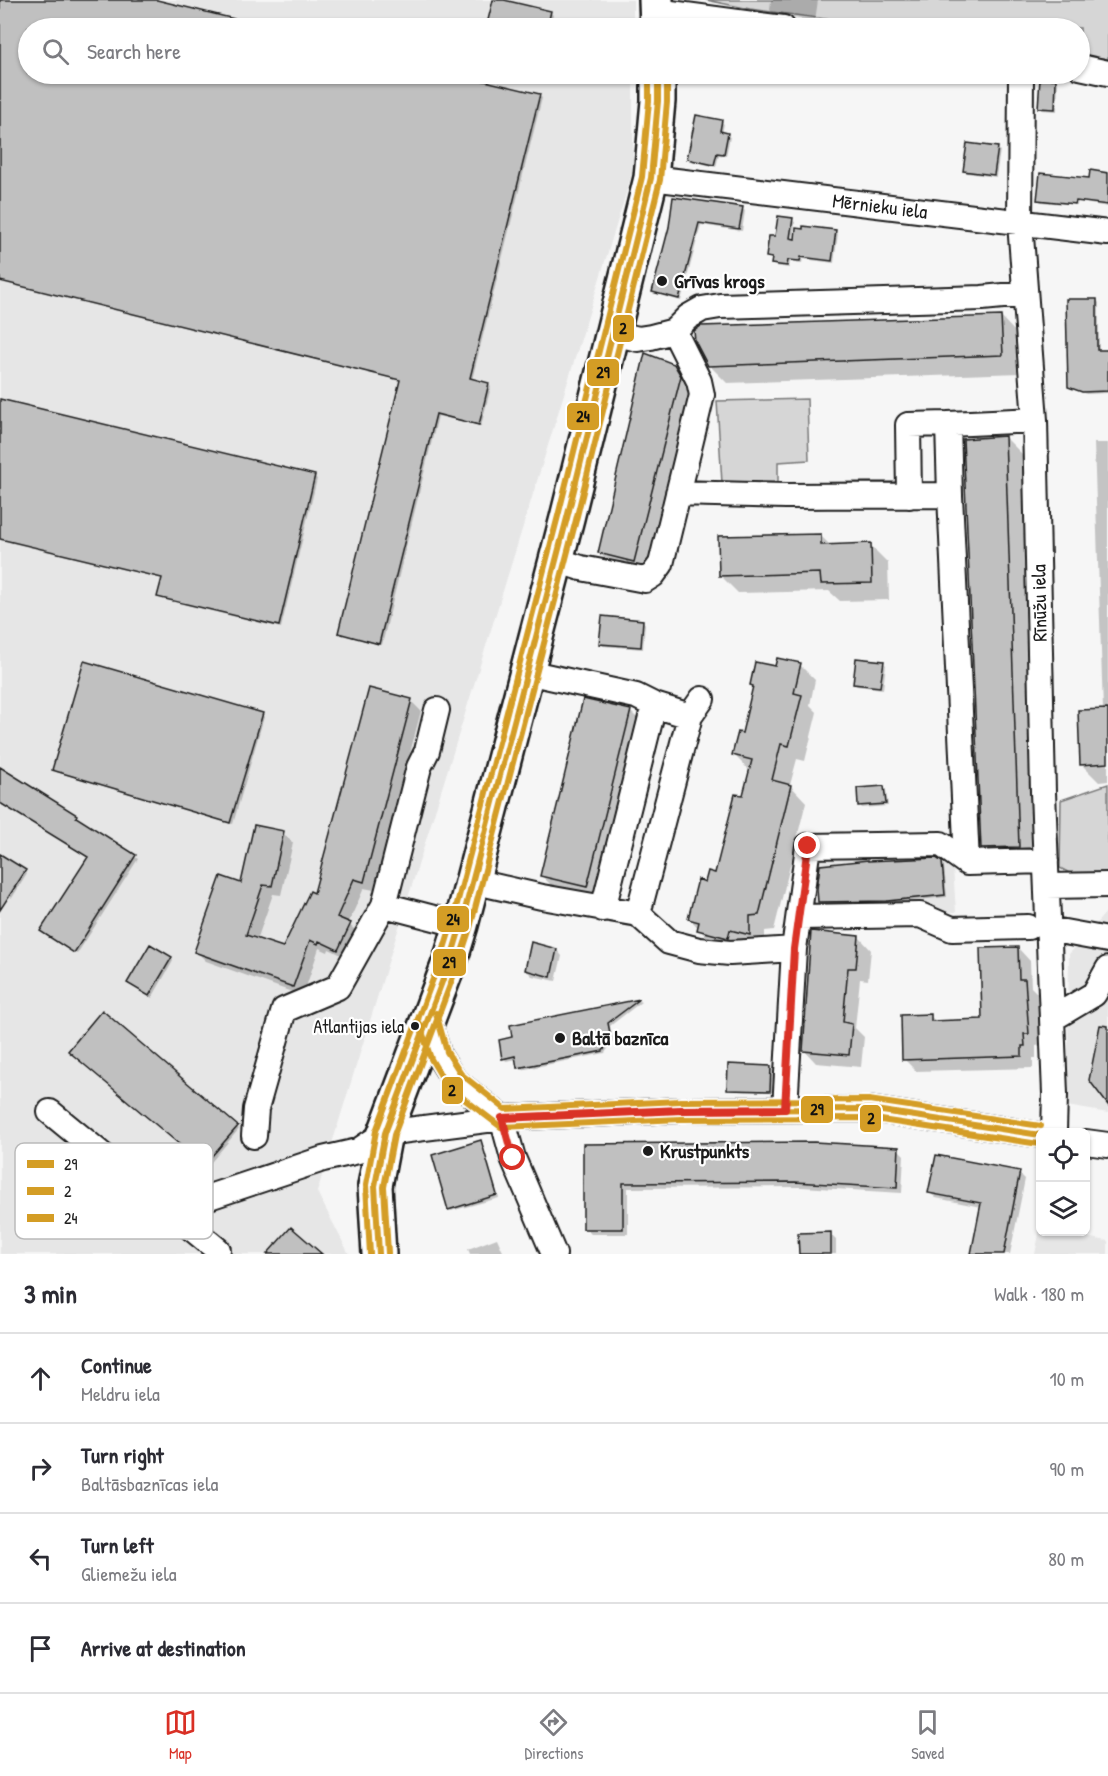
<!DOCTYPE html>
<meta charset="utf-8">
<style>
body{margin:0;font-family:"Patrick Hand",sans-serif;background:#f7f7f7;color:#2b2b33}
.controls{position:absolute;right:18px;bottom:18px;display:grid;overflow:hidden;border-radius:9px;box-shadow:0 2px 4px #0004}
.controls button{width:54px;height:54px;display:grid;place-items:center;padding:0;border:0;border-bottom:2px solid #e1e1e2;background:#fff;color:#2b2b33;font:30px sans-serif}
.stop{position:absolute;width:18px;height:18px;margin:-14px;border:4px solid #d93025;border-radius:50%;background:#fff}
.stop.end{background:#d93025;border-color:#fff;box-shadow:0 2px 6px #0008}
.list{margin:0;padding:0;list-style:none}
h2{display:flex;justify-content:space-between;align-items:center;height:78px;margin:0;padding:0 24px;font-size:26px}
h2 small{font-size:20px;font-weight:400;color:#7c7c81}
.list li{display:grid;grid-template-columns:39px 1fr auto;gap:18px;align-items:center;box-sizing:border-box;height:90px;padding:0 24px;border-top:2px solid #e1e1e2}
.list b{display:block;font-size:22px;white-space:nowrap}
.list p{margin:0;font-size:20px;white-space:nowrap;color:#7c7c81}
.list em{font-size:20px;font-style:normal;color:#7c7c81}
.icon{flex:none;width:33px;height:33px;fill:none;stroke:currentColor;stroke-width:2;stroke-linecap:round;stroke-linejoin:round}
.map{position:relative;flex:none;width:1108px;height:1254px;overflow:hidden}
.search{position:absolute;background:#fff;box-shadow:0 2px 4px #0004;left:18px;right:18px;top:18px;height:66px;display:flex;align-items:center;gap:15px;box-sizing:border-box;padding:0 21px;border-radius:33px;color:#7c7c81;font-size:22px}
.sheet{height:438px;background:#fff}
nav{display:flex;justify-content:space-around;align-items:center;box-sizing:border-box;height:84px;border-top:2px solid #e1e1e2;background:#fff;font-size:16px;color:#7c7c81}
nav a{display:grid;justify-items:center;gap:3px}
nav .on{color:#d93025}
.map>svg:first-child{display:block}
.built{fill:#e6e6e6}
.green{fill:#d6d6d6;stroke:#797979;stroke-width:1.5}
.shadow{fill:#0003}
.building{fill:#c0c0c0;stroke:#1c1c1c;stroke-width:1.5}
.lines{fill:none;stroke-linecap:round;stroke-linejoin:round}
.street-casing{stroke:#1c1c1c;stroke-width:28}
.secondary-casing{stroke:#1c1c1c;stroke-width:38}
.street{stroke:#fff;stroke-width:24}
.secondary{stroke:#fff;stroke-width:33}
.bus-1-casing{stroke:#fff;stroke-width:10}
.bus-2-casing{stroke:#fff;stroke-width:10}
.bus-3-casing{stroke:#fff;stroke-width:10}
.bus-1{stroke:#d49d25;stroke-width:6}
.bus-2{stroke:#d49d25;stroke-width:6}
.bus-3{stroke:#d49d25;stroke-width:6}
.route{stroke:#d93025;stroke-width:8}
.poi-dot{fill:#1c1c1c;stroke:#fff;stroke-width:2}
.labels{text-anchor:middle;stroke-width:4.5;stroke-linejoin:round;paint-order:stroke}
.bus-label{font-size:18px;fill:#1c1c1c;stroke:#fff;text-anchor:end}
.street-label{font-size:20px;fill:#1c1c1c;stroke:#fff}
.poi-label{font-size:20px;font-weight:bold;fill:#1c1c1c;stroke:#fff;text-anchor:start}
.key{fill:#fff;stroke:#bbb;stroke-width:1.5}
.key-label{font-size:16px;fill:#1c1c1c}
.line-badge{stroke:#fff;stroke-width:2}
.pale-badge-label{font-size:16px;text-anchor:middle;font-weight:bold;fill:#111}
</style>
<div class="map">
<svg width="1108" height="1254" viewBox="0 0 1108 1254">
<rect width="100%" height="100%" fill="#f6f6f6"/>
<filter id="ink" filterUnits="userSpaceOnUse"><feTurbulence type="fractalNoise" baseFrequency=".0167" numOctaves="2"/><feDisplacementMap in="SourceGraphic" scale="12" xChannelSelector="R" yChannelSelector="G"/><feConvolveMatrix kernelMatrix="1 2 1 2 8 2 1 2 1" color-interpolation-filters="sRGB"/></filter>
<g filter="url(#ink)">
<path class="built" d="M0,0H633V28H28V74H633V171L317,1192L349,1254H0Z
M815,832L951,838L956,912L805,910Z
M1108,910V1113L1067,1106L1069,954Z
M1040,1229V1232H1055L1108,1241V1254H1035Z"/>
<path class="green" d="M706,0H1108V59L1080,55V28H893L750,9Z
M807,399L809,460L778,462V482L722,483L717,401Z
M1108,784V880L1085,881L1060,868L1061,800Z"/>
<path class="shadow" d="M0,0H151L266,28H28V74H449L540,96L542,98L472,380L488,384L491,387L481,426L438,416L382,645L342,635L340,632L402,381L0,282Z
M494,0L550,12L553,15L550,28H488Z
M771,0H818L815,21L776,16L770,10Z
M719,74H739L738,78Z
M1056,81L1058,83L1057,111L1042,110L1040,108Z
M721,122L724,124L722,134L730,137L726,156L719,155L716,167L691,161L688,159Z
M997,148L1000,151L996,177L967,173L965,171Z
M1108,174V207L1078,202L1077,205L1041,202L1039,199Z
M742,208L745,211L742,231L701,225L681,301L656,294L654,292L670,227Z
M792,220L795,222L793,240L835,232L838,234L834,263L803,259L802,263L790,262L789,268L775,266L773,264V260L767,257L777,238Z
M1097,300L1099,303V351L1108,352V393L1086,394L1069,387Z
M1001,317L1018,335L1021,373L727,383L709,365Z
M674,365L692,383L698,395L652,579L617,570L599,553Z
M0,401L314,476L317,479L281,628L162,599L159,596L163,579L0,540Z
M1005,437L1023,455L1037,865L1000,866L982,848Z
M1094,443H1108V781L1099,782L1081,764L1103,710Z
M820,535L831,546L870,545L888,563L889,600L840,601L829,591L738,593L720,575Z
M643,621L645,624L643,649L603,646L601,643Z
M883,662L886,665L883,689L857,686L854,683Z
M800,665L815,680L810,705L817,712L805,761L797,759L790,785L806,802L774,930L765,931V950L714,945L690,919L706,883L716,874L744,797L749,770L734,755L776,668Z
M411,701L421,711L374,890L364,888L348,924L360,934L348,958L329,949L328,952L319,948L303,996L206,961L196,951L242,885L283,833L293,843L281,895L273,894L257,940L284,949L315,896Z
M630,711L648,729L605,904L559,893L541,875Z
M262,715L264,717L233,824L56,772L54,770Z
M0,770L138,859L77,954L45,934L89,857L0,802Z
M884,787L886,790L888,806L862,808L860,805Z
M0,855L27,874L12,898L0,890Z
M941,863L944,866L947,897L890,903L822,904L820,902Z
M859,937L871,950L868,980L860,979L855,1028L864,1037L861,1067L816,1063L804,1050Z
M1018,948L1030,961L1031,987L1037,993L1041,1045L1036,1046V1058H1033V1068L916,1071L904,1059L930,1016L938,1023L984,1021Z
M557,950L562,956L556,981L532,976L526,970Z
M171,958L173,961L152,998L129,983Z
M639,1001L641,1002L610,1026L613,1041L605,1053L521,1070L517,1059L506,1061L504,1058L514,1038L511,1026Z
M102,1013L239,1129L207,1167L70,1051Z
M770,1067L773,1070L772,1092L731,1091L729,1089Z
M481,1142L483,1145L499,1198L451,1211L449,1209Z
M585,1145L898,1149L904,1155L902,1193L802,1187L628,1188V1234H591L585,1228Z
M1019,1173L1025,1179L1010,1254H975L981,1207L936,1198L930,1193Z
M830,1234L836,1240V1254H800Z
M497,1238L504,1254H470L468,1249Z"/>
<path class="building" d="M0,0H157L247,22L246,28H28V74H455L540,94L470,378L489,383L479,425L436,414L379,644L338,633L400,380L0,281Z
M493,0H504L551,11L547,28H486Z
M1040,79H1056L1055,109L1038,108Z
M696,115L722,120L720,131L728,133L724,154L717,153L714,165L687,159Z
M967,143L998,147L994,175L963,171Z
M1090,170L1108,173V205L1076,201L1075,204L1037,200L1040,173L1089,178Z
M673,197L743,207L739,229L699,223L679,299L652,292L669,227Z
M778,216L793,218L790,238L795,239L796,228L803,229V226L836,230L832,261L801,257L800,261L788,260L787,266L771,264L772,258L766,257L769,236H775Z
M1066,299H1097V350H1108V391L1082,392L1068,387Z
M1001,316L1003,355L708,366L695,341L694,331L701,326Z
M645,353L674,364L681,376L634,562L598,553Z
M0,399L315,475L279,626L157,597L162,578L0,539Z
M1005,436L1019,847L981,848L963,439Z
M821,534V545L871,543L872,583L821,584L820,573L719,576L718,536Z
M602,616L643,620L641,647L599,644Z
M777,658L801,663L794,693L802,695L789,746L781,744L772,780L791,785L759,915L750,916V935L730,930L728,938L697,930L699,922L688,919L698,879L705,882L708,871L715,873L735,794L743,795L752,760L732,755L738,732L742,733L753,686L750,685L755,662L775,666Z
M856,658L884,661L880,687L853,684Z
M84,661L263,713L230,823L52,770Z
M369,688L412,699L364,882L354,879L337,917L351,923L338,950L319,941L318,944L310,940L293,987L194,952L221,876L241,883L254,825L284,831L272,886L263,885L246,935L283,947L310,891L314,893Z
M583,699L631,710L587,887L540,876Z
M1108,709V763L1080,765L1078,710Z
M0,767L77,815L76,817L136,855L74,953L40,931L88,857L0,803Z
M884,786L886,804L858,806L857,788Z
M0,854L26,870L0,910Z
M936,858L942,862L945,895L887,901L818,902L817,889L820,865L868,860V861Z
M811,931L859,936L856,968H848L843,1022L852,1024L849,1055L803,1051Z
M531,942L557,949L551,977L525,970Z
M150,944L172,957L149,996L127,983Z
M1018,947L1019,979H1025L1029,1034H1024L1025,1046H1022V1056L902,1060L901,1015L931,1014V1021L982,1019L980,948Z
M640,999L608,1023L611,1038L603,1051L517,1068L515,1056L502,1059L499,1040L512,1037L510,1025Z
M102,1010L238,1126L204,1165L68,1051Z
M1100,1025L1108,1026V1105L1089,1080Z
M728,1064L771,1066L770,1091L727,1090Z
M481,1140L497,1195L448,1210L432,1155Z
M814,1142L899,1147L897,1188L795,1182L623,1183V1229H583V1144Z
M936,1155L1020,1171L1004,1254H971L981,1203L928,1193Z
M291,1227L322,1254H267Z
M831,1232V1254H799L798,1233Z"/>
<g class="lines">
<g class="street-casing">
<path id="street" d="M656,11L783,28
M1080,67L1108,73
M1021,74L1020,223L1035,420L1043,792L1055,1094L1054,1132
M651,178L1108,233
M614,333L638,339L651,337L674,331L688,317L702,309L720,306L982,298L1025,294
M678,493L786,496L950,495L948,424L1035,420
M950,495L967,863
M909,496L908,425L948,424
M556,560L581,568L645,580L653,575L661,564L702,395L699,381L674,331
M527,672L636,696L654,705L690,716
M472,881L542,897L638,914L669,942L699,950L730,953L794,949
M1047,886L1108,885
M384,905L419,767L427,751L437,710
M603,909L654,705
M638,914L690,716L702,699
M800,917L920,915L952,929L1028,927
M1048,929L1108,940
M427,1016L439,1056L454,1080L502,1118
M1052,1019L1094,994L1108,969
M785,1109L794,949L808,846L941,844L967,863L1046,861
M50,1112L218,1250
M502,1118L513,1158L554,1254
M254,1136L256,1109L284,1010L338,987L384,905L461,925
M1086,1142L1108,1145
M170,1210L323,1159L358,1151L385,1133L502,1118L681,1110L869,1109L1040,1135"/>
</g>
<g class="secondary-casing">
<path id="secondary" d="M656,0L657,28
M379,1254L375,1186L385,1133L451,958L461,925L567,518L651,178L658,101V74"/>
</g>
<use href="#street" class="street"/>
<use href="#secondary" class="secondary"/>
<g class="bus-1-casing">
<path id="bus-1" d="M502,1118L681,1110L869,1109L1040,1135
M379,1254L375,1186L385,1133L451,958L461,925L567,518L651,178L658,101V74"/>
</g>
<g class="bus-2-casing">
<path id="bus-2" d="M418,1019L431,1059L447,1086L501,1127L681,1119L868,1118L1039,1144
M388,1253L384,1187L394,1135L459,961L470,928L576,520L660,180L667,102V74"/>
</g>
<g class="bus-3-casing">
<path id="bus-3" d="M436,1013L447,1052L461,1074L505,1109L681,1101L869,1100L1041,1126
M370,1254L366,1185L376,1131L442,955L452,923L558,516L642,177L649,101V74"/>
</g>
<use href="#bus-1" class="bus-1"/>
<use href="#bus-2" class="bus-2"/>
<use href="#bus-3" class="bus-3"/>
</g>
</g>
<g class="lines" filter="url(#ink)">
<path class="route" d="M513,1158L502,1118L681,1110L785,1109L794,949L808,846"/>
</g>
<g class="poi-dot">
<circle cx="662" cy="281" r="6"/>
<circle cx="415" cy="1026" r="5"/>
<circle cx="560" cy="1038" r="6"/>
<circle cx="648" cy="1151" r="6"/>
</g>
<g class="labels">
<g class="bus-label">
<text x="404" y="1033">Atlantijas iela</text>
</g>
<g class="street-label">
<text transform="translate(880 206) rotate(7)" y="7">Mērnieku iela</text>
<text transform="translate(1039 603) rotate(-91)" y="7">Rīnūžu iela</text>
</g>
<g class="poi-label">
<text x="674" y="288">Grīvas krogs</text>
<text x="572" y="1045">Baltā baznīca</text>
<text x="660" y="1158">Krustpunkts</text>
</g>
</g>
<rect x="15" y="1143" width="198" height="96" rx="9" class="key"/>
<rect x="27" y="1160" width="27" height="8" fill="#d49d25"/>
<rect x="27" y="1187" width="27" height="8" fill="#d49d25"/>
<rect x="27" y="1214" width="27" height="8" fill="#d49d25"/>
<g class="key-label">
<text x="64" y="1170">29</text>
<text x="64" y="1197">2</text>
<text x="64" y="1224">24</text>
</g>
<g class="line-badge">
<rect x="612" y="314" width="23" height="29" rx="6" fill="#d49d25"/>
<rect x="586" y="358" width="34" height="29" rx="6" fill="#d49d25"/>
<rect x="566" y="402" width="34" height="29" rx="6" fill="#d49d25"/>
<rect x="436" y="905" width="34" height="28" rx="6" fill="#d49d25"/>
<rect x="432" y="948" width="35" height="29" rx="6" fill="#d49d25"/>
<rect x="441" y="1076" width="23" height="29" rx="6" fill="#d49d25"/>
<rect x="800" y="1095" width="34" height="29" rx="6" fill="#d49d25"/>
<rect x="859" y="1104" width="23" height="29" rx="6" fill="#d49d25"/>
</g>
<g class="pale-badge-label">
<text x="623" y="334">2</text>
<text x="603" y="378">29</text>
<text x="583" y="422">24</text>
<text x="453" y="925">24</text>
<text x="449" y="968">29</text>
<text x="452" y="1096">2</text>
<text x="817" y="1115">29</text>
<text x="871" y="1124">2</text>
</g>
</svg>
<div class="controls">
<button><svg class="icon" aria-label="locate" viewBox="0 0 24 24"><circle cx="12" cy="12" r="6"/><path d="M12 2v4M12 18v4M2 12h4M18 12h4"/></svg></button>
<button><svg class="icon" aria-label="layers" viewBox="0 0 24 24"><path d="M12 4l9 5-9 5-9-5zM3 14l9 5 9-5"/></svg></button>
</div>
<div class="stop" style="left:513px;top:1158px"></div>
<div class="stop end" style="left:808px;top:846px"></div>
<div class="search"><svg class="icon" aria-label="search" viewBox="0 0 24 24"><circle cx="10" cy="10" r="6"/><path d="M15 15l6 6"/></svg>Search here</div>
</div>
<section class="sheet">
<h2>3 min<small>Walk · 180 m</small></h2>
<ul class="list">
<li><svg class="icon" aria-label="ahead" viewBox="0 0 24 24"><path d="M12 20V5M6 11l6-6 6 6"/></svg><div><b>Continue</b><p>Meldru iela</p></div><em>10 m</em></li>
<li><svg class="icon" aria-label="right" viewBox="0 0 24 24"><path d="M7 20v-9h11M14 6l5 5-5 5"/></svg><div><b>Turn right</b><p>Baltāsbaznīcas iela</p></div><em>90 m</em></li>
<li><svg class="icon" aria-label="left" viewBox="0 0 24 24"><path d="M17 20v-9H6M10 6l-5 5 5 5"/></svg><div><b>Turn left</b><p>Gliemežu iela</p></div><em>80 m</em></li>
<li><svg class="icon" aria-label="arrive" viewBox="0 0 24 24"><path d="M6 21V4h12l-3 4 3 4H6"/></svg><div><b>Arrive at destination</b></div></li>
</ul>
</section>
<nav>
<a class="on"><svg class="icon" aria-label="map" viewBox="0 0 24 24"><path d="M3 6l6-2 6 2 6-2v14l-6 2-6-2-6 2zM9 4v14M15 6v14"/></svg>Map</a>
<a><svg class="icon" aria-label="directions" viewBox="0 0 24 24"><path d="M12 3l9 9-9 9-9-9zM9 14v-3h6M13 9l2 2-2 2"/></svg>Directions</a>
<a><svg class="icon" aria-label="saved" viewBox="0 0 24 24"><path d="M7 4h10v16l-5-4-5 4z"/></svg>Saved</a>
</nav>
